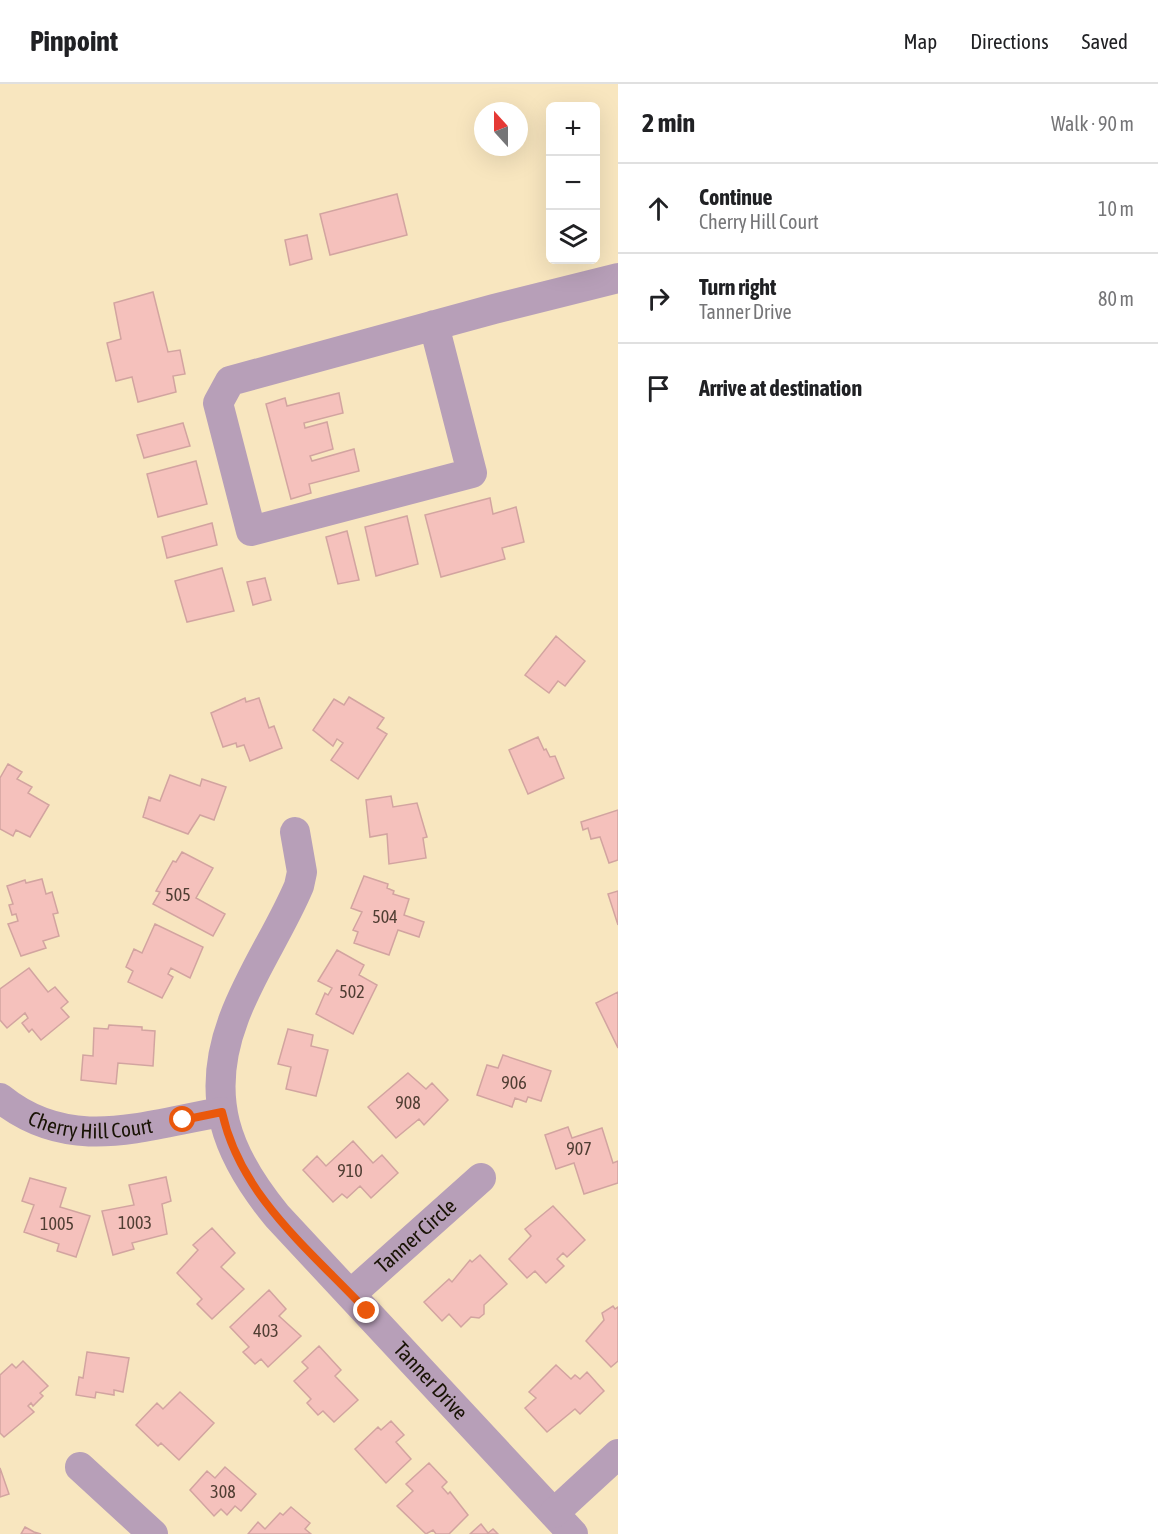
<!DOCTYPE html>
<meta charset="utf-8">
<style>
body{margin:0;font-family:"Asap Condensed",sans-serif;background:#f6f6f6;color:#202124}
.controls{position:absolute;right:18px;top:18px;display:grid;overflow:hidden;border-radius:9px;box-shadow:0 6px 24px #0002}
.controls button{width:54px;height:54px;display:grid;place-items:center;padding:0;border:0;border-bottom:2px solid #e0e0e0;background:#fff;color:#202124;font:30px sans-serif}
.compass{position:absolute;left:474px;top:18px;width:54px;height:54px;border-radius:50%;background:#fff;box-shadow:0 6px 24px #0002;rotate:339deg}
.stop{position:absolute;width:18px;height:18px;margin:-14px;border:4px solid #ea580c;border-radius:50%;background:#fff}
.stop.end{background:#ea580c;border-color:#fff;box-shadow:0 2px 6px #0008}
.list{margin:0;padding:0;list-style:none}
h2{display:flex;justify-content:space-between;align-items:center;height:78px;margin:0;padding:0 24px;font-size:26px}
h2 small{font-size:20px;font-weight:400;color:#757577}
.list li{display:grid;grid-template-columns:39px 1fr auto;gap:18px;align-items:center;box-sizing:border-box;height:90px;padding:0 24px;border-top:2px solid #e0e0e0}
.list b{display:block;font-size:22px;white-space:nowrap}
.list p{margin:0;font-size:20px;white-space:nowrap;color:#757577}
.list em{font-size:20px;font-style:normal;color:#757577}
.icon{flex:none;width:33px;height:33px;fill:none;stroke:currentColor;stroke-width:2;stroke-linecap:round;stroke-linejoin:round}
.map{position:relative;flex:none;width:618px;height:1450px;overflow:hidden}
header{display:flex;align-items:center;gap:36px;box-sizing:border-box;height:84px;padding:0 30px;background:#fff;border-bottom:2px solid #e0e0e0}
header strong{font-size:28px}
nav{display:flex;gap:33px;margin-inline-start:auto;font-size:21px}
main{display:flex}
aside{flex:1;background:#fff}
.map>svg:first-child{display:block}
.building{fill:#f5c1bc;stroke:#d2a4a0;stroke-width:1.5}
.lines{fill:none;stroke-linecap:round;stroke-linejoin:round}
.minor{stroke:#b79fb8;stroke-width:30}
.route{stroke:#ea580c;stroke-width:8}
.labels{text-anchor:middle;stroke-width:4.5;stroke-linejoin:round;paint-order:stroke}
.number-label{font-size:18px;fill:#503e33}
.street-label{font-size:21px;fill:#191305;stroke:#f8e6bf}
</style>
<header>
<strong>Pinpoint</strong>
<nav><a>Map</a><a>Directions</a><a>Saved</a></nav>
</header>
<main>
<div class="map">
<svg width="618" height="1450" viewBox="0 0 618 1450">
<rect width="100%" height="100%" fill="#f8e6bf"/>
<path class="building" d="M397,110L407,151L330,171L320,130Z
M307,151L312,175L290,181L285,156Z
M153,208L168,268L180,266L185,290L173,292L176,308L138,318L132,293L116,297L107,259L121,255L114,219Z
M339,309L343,329L304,339L305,344L327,338L333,365L310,372L312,377L354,365L359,387L309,400L311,409L291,415L266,320L285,314L287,322Z
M183,339L190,362L144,374L137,351Z
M196,377L207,420L158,433L147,390Z
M490,414L493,430L516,423L524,458L502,464L505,475L441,493L425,431Z
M407,432L418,480L376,492L365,443Z
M212,439L217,461L167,474L162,453Z
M347,447L359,496L338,500L326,453Z
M222,484L234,527L187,538L175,497Z
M265,494L271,516L253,521L247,498Z
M556,552L585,577L565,602L558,597L549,609L525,591Z
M349,613L384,634L377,644L387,650L358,695L331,676L343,659L337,655L333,662L313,646L334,615L344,621Z
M245,614L246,618L259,614L269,644L274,642L282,664L250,677L244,661L237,663L236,659L223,663L211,629Z
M538,653L544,666L546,665L550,673L555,672L564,694L528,710L509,666Z
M8,680L22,688L17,695L32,703L28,709L49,721L30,753L16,746L13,752L0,745V694Z
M170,691L200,702L202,695L226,703L214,736L200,731L188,750L143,733L149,713L160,717Z
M391,712L393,723L417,719L427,753L423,754L426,774L389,780L387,750L370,753L366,716Z
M618,726V776L609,779L600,753L591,755L588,744L583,746L581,738Z
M182,768L213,784L196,814L225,830L213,852L153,820L160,808L156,807L173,777L176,778Z
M364,792L388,800L387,804L394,807L393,810L409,815L404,831L424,838L419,853L398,846L389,871L354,859L358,848L353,846L362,828L351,824Z
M42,795L46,810L52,808L58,829L53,830L59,852L43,857L46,864L21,872L8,840L18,837L16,830L12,831L9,821L13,820L7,802L25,796L26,799Z
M618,807V841L608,810Z
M155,840L203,863L190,894L171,884L168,890L173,893L162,914L128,898L133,887L126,883L134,865L142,869Z
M337,866L364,881L359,891L377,901L353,950L316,930L325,909L328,911L332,904L318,897Z
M29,884L48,908L55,903L68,918L61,924L69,933L41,956L32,945L29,948L22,939L28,934L25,929L7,944L0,936V905Z
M618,908V964L596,919Z
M109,941L142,943V946L155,947L153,982L118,979L116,1000L81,996L83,971L93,972L94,944L108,945Z
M288,945L313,951L311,962L328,966L316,1012L286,1005L291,983L278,980Z
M503,971L551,987L541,1017L528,1013L526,1018L515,1014L512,1023L477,1011L487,981L498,984Z
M408,989L426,1005L432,999L448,1016L424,1041L419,1035L396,1054L368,1023Z
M568,1043L572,1054L602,1044L613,1079L618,1077V1099L584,1110L574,1079L556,1085L545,1051Z
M353,1057L373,1079L382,1071L398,1089L371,1114L360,1102L347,1114L342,1110L333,1118L303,1086L317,1072L326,1082Z
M166,1093L171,1117L162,1120L167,1150L132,1159L134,1165L113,1171L102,1127L134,1121L129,1101Z
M30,1094L66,1104L60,1123L90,1132L76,1173L57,1167L59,1160L24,1148L34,1121L22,1117Z
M553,1122L585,1156L567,1173L563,1169L557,1175L564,1182L546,1199L535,1187L527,1194L509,1175L531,1152L525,1145Z
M212,1144L235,1169L221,1183L244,1205L212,1235L197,1220L202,1215L177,1189L198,1166L193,1161Z
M480,1171L507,1200L484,1221V1230L479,1234L471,1233L461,1243L449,1230L442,1237L424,1218L449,1195L452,1198L470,1176L472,1178Z
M269,1206L286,1225L279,1232L301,1252L268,1283L261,1275L255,1280L243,1268L249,1263L230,1243Z
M613,1222L615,1225L618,1223V1277L611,1283L586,1257L604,1236L602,1229Z
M319,1262L341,1286L335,1292L358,1316L334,1338L323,1327L318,1331L307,1319L311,1315L294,1297L308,1284L302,1278Z
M87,1268L129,1274L123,1308L114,1306V1311L96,1308L95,1314L76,1311L79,1293L83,1294Z
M23,1277L48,1302L40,1309L43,1312L33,1322L31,1319L28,1322L34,1328L4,1353L0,1349V1291L12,1280L16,1284Z
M556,1281L571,1295L575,1291L580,1295L587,1288L604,1307L580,1330L575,1325L547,1348L525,1324L536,1314L529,1308Z
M180,1308L214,1339L179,1376L161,1359L158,1362L136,1341L157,1319L163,1325Z
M391,1337L404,1351L396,1358L411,1375L386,1399L355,1365L378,1343L381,1346Z
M429,1379L447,1398L442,1403L448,1410L450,1408L468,1431L449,1450H436L433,1446L426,1450L397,1422L413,1407L406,1400Z
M225,1383L256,1410L241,1427L235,1422L227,1431L221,1425L214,1432L190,1406L207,1387L215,1394Z
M0,1384L9,1410L0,1413Z
M291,1423L310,1439L305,1445L311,1450H248L258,1438L265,1445L280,1429L283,1431Z
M481,1440L488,1449L493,1445L498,1450H470Z
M25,1443L34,1448L41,1450H21Z"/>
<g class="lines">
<g class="minor">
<path d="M434,241L472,389L251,447L218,319L230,297L494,225L618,194"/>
<path id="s1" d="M295,748L302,788L299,802C280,847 251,888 234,934C204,1013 226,1070 277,1132L573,1450"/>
<path id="s2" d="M0,1014C70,1071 144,1041 222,1028"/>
<path id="s3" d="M351,1210L481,1094"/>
<path d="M80,1383L153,1450"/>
<path d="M554,1429L618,1370"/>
</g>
</g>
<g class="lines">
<path class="route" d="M183,1036L222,1028C240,1112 311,1167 367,1227"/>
</g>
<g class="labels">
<g class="number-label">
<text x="178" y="817">505</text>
<text x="385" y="839">504</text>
<text x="352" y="914">502</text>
<text x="514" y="1005">906</text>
<text x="408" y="1025">908</text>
<text x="579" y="1071">907</text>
<text x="350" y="1093">910</text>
<text x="135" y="1145">1003</text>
<text x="57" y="1146">1005</text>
<text x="266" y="1253">403</text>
<text x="223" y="1414">308</text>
</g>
<g class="street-label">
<text dy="7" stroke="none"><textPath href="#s2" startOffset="98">Cherry Hill Court</textPath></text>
<text dy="7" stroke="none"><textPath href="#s3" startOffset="87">Tanner Circle</textPath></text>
<text dy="7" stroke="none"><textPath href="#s1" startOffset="642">Tanner Drive</textPath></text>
</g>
</g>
</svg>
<div class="controls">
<button>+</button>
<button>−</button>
<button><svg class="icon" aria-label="layers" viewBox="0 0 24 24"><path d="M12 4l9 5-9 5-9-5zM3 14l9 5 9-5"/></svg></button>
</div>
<svg class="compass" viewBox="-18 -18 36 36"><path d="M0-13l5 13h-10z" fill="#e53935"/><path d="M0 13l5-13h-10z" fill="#757577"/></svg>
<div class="stop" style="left:183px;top:1036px"></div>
<div class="stop end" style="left:367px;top:1227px"></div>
</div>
<aside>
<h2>2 min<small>Walk · 90 m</small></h2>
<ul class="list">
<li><svg class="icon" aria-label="ahead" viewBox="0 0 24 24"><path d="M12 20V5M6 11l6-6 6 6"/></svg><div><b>Continue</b><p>Cherry Hill Court</p></div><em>10 m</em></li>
<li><svg class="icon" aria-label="right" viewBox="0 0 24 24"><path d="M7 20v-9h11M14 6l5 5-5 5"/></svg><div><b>Turn right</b><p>Tanner Drive</p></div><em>80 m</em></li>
<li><svg class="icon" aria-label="arrive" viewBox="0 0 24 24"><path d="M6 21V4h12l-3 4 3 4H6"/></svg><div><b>Arrive at destination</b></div></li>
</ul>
</aside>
</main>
